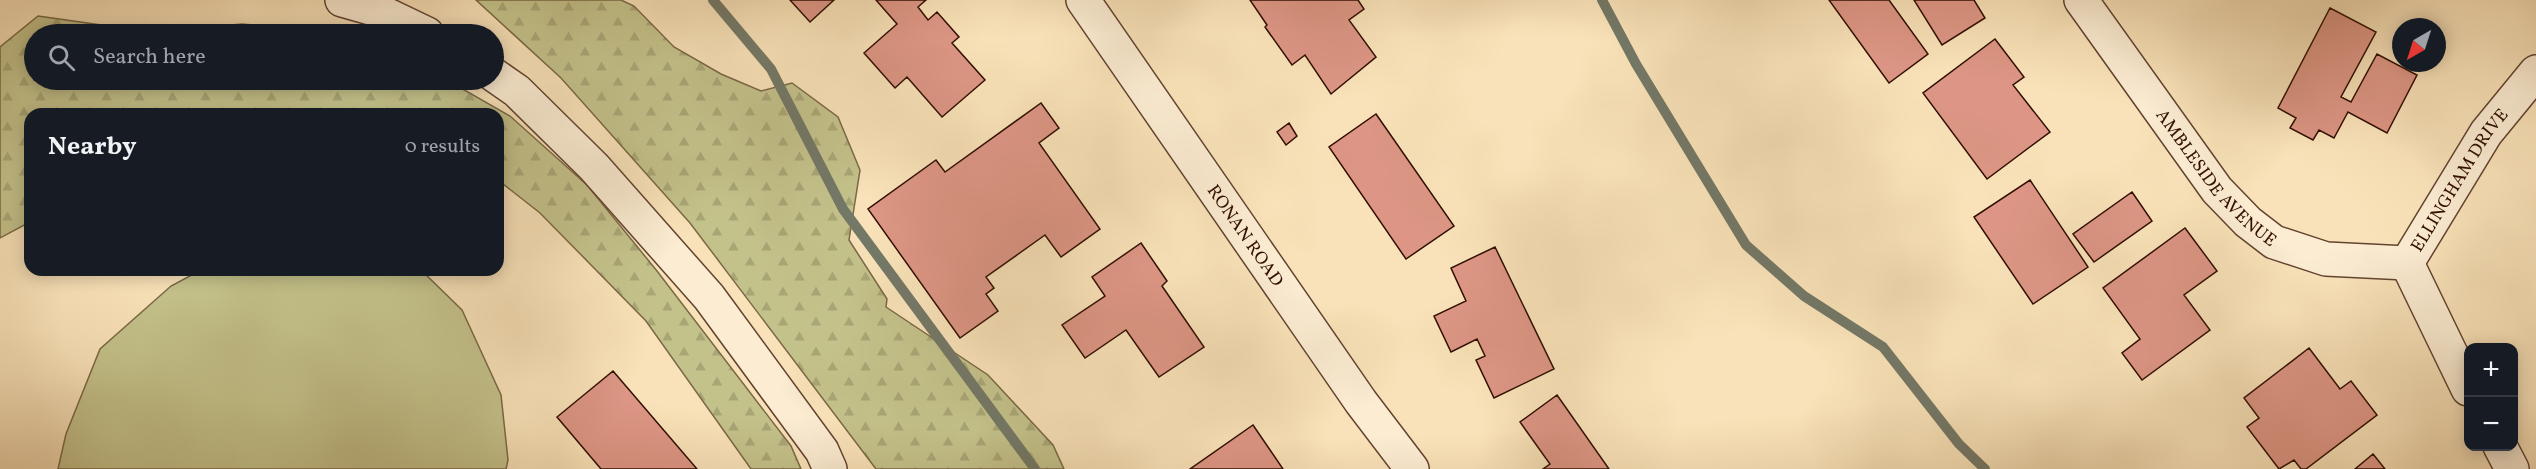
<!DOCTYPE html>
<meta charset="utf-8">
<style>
body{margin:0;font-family:Vollkorn,serif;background:#20242c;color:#f1f3f6}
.controls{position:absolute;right:18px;bottom:18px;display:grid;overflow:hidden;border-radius:12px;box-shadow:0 3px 15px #0003}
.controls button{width:54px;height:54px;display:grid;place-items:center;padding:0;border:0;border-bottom:2px solid #363941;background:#171b24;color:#f1f3f6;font:30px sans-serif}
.compass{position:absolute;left:2392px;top:18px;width:54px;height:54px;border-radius:50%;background:#171b24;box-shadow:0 3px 15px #0003;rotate:219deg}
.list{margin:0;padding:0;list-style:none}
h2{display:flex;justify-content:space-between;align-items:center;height:78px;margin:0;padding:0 24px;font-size:26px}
h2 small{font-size:20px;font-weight:400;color:#9ea1a6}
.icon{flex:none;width:33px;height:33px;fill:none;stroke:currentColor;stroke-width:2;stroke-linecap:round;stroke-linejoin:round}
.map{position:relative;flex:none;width:2536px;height:469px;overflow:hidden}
.search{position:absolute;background:#171b24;box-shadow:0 3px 15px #0003;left:24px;top:24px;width:480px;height:66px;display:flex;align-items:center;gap:15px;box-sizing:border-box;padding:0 21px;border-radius:33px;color:#9ea1a6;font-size:22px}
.panel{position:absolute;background:#171b24;box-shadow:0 3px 15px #0003;left:24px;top:108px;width:480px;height:168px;border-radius:18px}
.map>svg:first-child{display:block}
.forest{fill:url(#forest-firs);stroke:#7a6846;stroke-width:1.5}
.park{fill:#c4c28b;stroke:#7a6846;stroke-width:1.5}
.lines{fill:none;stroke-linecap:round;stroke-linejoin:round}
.stream{stroke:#737867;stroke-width:10}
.building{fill:#dd9685;stroke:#300e02;stroke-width:1.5}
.street-casing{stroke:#624330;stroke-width:36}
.street{stroke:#fbecd2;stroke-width:33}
.labels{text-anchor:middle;stroke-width:4.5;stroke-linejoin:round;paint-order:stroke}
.street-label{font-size:18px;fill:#300e02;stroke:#fbecd2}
</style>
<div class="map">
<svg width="2536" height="469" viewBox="0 0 2536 469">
<defs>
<pattern id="forest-firs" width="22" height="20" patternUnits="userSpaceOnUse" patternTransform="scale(1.5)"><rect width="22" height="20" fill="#c4c28b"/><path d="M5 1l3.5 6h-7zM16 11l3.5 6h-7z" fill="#a9a676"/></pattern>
</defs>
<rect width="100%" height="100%" fill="#f9e2b9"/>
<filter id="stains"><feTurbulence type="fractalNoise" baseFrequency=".00333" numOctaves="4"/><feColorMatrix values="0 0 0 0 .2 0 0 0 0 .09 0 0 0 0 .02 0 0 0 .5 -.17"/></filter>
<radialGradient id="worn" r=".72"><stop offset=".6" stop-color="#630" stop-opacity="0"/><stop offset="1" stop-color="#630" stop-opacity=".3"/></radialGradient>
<path class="forest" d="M476,0H621L634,6L674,47L721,74L761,91L792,83L838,117L860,170L849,240L887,299L886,307L988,375L1053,445L1064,469H876L690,223L561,78Z
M38,16L151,32L242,24L337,32L343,34H34V80H447L510,116L587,185L657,271L791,446L801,469H751L646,321L540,213L498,180V114H30V222L0,238V47Z"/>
<path class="park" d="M201,270H421L462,310L501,395L508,460L506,469H58L66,434L100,349L171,286Z"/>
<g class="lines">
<path class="stream" d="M713,0L771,69L843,209L1035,469
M1602,0L1636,64L1746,245L1804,296L1883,347L1959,444L1985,469"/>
</g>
<path class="building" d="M790,0H834L810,22Z
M876,0H926L918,7L928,20L937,12L959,37L952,43L985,80L942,117L907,77L895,88L864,53L897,24Z
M1250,0H1358L1364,9L1349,20L1376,57L1331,94L1305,55L1292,65L1265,27L1267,25Z
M1829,0H1889L1928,54L1889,83Z
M1914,0H1974L1985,18L1942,45Z
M2330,8L2376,32L2341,97L2351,102L2377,54L2417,75L2387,133L2348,112L2334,138L2319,130L2313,140L2290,128L2296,118L2278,108Z
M1995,39L2024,77L2013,85L2050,132L1987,179L1923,93Z
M1041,103L1059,128L1039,143L1100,229L1061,257L1045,235L986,277L994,288L986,294L998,311L960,338L868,209L936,160L945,172Z
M1376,114L1454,226L1406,259L1329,147Z
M1289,123L1297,136L1286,145L1277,132Z
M2030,180L2088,267L2033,304L1974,217Z
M2132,192L2152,221L2094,262L2073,234Z
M2185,228L2217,271L2184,295L2210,330L2142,380L2122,353L2140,339L2103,288Z
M1141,243L1167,281L1162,286L1204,347L1159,377L1126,330L1085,358L1062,325L1105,296L1092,277Z
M1495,247L1554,369L1494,398L1476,360L1485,356L1477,339L1451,352L1434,316L1466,301L1451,268Z
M2309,348L2340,389L2351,381L2377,415L2306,469H2301L2294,460L2279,469L2247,427L2259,418L2244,398Z
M613,371L697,469H601L557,417Z
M1557,395L1609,469H1543L1550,464L1520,422Z
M1253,425L1283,469H1190Z
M2373,454L2385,469H2355Z"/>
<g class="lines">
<g class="street-casing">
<g id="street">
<path d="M342,0L377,10L427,34"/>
<path id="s1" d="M1083,0L1361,402L1412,469"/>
<path id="s2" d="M2081,0L2217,190L2248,222L2274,242L2326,259L2407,263"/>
<path d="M494,75L517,91L594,167L709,297L822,451L830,469"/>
<path id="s3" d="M2407,263L2486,133L2536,72"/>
<path d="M2407,263L2468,389"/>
<path d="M2500,446L2512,469"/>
</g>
</g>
<use href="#street" class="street"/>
</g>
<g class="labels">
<g class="street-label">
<text dy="6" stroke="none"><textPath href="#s2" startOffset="224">AMBLESIDE AVENUE</textPath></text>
<text dy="6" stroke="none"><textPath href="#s3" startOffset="98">ELLINGHAM DRIVE</textPath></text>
<text dy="6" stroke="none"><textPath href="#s1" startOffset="286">RONAN ROAD</textPath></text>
</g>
</g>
<rect width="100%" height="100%" filter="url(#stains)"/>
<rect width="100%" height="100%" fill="url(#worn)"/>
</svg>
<div class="controls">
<button>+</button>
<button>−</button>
</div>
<svg class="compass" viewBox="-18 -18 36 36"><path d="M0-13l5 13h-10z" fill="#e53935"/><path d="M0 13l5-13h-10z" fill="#9ea1a6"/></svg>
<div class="search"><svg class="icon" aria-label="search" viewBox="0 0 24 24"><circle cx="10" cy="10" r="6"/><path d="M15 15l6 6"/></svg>Search here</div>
<section class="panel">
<h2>Nearby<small>0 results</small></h2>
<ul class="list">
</ul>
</section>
</div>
